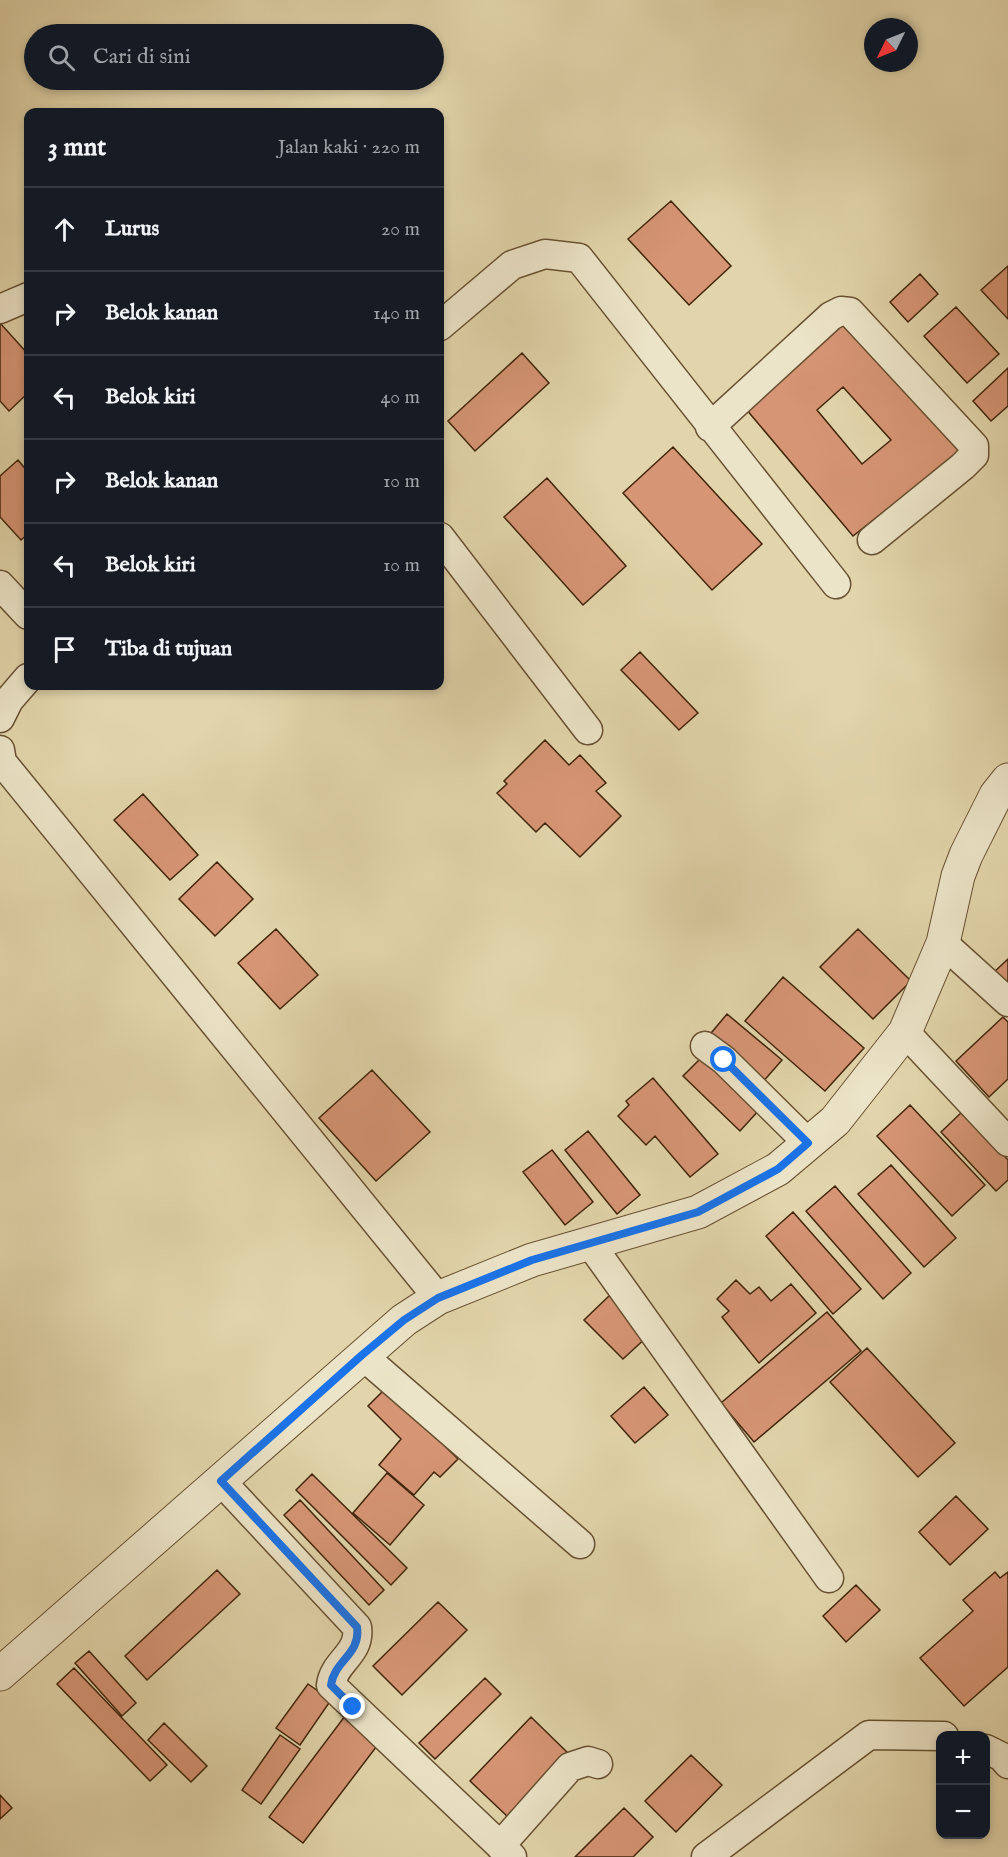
<!DOCTYPE html>
<html lang="id">
<meta charset="utf-8">
<style>
body{margin:0;font-family:"IM FELL English",serif;background:#20242c;color:#f1f3f6}
.controls{position:absolute;right:18px;bottom:18px;display:grid;overflow:hidden;border-radius:12px;box-shadow:0 3px 9px #0003}
.controls button{width:54px;height:54px;display:grid;place-items:center;padding:0;border:0;border-bottom:2px solid #363941;background:#171b24;color:#f1f3f6;font:30px sans-serif}
.compass{position:absolute;left:864px;top:18px;width:54px;height:54px;border-radius:50%;background:#171b24;box-shadow:0 3px 9px #0003;rotate:227deg}
.stop{position:absolute;width:18px;height:18px;margin:-14px;border:4px solid #1a73e8;border-radius:50%;background:#fff}
.stop.end{background:#1a73e8;border-color:#fff;box-shadow:0 2px 6px #0008}
.list{margin:0;padding:0;list-style:none}
h2{display:flex;justify-content:space-between;align-items:center;height:78px;margin:0;padding:0 24px;font-size:26px}
h2 small{font-size:20px;font-weight:400;color:#9ea1a6}
.list li{display:grid;grid-template-columns:39px 1fr auto;gap:18px;align-items:center;box-sizing:border-box;height:84px;padding:0 24px;border-top:2px solid #363941}
.list b{display:block;font-size:22px;white-space:nowrap}
.list em{font-size:20px;font-style:normal;color:#9ea1a6}
.icon{flex:none;width:33px;height:33px;fill:none;stroke:currentColor;stroke-width:2;stroke-linecap:round;stroke-linejoin:round}
.map{position:relative;flex:none;width:1008px;height:1857px;overflow:hidden}
.search{position:absolute;background:#171b24;box-shadow:0 3px 9px #0003;left:24px;top:24px;width:420px;height:66px;display:flex;align-items:center;gap:15px;box-sizing:border-box;padding:0 21px;border-radius:33px;color:#9ea1a6;font-size:22px}
.panel{position:absolute;background:#171b24;box-shadow:0 3px 9px #0003;left:24px;top:108px;width:420px;height:582px;border-radius:12px}
.map>svg:first-child{display:block}
.building{fill:#d69575;stroke:#402509;stroke-width:1.5;fill-rule:evenodd}
.lines{fill:none;stroke-linecap:round;stroke-linejoin:round}
.minor-casing{stroke:#685132;stroke-width:31}
.tertiary-casing{stroke:#685132;stroke-width:35}
.minor{stroke:#ece4c8;stroke-width:28}
.tertiary{stroke:#ece4c8;stroke-width:33}
.route{stroke:#1a73e8;stroke-width:8}
</style>
<div class="map">
<svg width="1008" height="1857" viewBox="0 0 1008 1857">
<rect width="100%" height="100%" fill="#e2d5ab"/>
<filter id="stains"><feTurbulence type="fractalNoise" baseFrequency=".00333" numOctaves="4"/><feColorMatrix values="0 0 0 0 .2 0 0 0 0 .09 0 0 0 0 .02 0 0 0 .5 -.17"/></filter>
<radialGradient id="worn" r=".72"><stop offset=".6" stop-color="#630" stop-opacity="0"/><stop offset="1" stop-color="#630" stop-opacity=".3"/></radialGradient>
<path class="building" d="M671,201L731,266L689,305L628,239Z
M1008,266V319L981,290Z
M920,274L938,294L908,322L890,302Z
M956,307L999,354L967,383L924,336Z
M847,318L964,449L853,536L746,409ZM843,387L891,440L862,464L817,410Z
M0,323L28,354V393L9,411L0,401Z
M522,353L549,383L475,451L448,421Z
M1008,368V406L991,421L973,401Z
M673,447L762,544L712,590L623,493Z
M18,460L28,472V534L21,540L0,517V476Z
M547,478L626,566L583,605L504,517Z
M640,652L698,713L679,730L621,670Z
M545,740L569,765L580,755L606,783L596,791L621,816L580,857L545,823L536,832L497,793L507,784L504,781Z
M143,794L198,855L170,880L114,820Z
M217,862L253,899L215,936L179,899Z
M276,929L318,975L280,1009L238,963Z
M858,929L911,981L873,1019L820,967Z
M1008,959V990L993,973Z
M783,977L864,1048L825,1091L745,1021Z
M727,1014L782,1060L761,1084L707,1038Z
M1003,1017L1008,1022V1079L989,1097L956,1061Z
M704,1055L760,1109L740,1131L683,1076Z
M372,1070L430,1132L376,1181L319,1118Z
M653,1078L718,1154L690,1177L655,1136L646,1145L618,1116L629,1105L626,1101Z
M910,1105L985,1185L952,1216L877,1136Z
M963,1111L1008,1160V1180L996,1191L941,1132Z
M588,1131L640,1195L617,1214L565,1150Z
M552,1150L593,1202L565,1225L523,1172Z
M891,1165L956,1238L924,1267L858,1194Z
M835,1186L911,1273L883,1299L806,1211Z
M793,1212L861,1289L833,1314L766,1236Z
M736,1280L750,1294L759,1287L771,1301L791,1284L816,1313L759,1363L722,1317L729,1311L717,1299Z
M610,1295L649,1335L623,1359L584,1320Z
M827,1312L861,1351L754,1442L721,1403Z
M867,1348L955,1443L918,1477L830,1382Z
M644,1387L668,1415L635,1443L611,1416Z
M386,1388L458,1459L440,1477L434,1472L414,1495L379,1465L401,1439L368,1406Z
M387,1473L424,1505L390,1545L353,1513Z
M312,1474L407,1568L391,1585L296,1490Z
M956,1496L988,1529L950,1565L919,1532Z
M300,1500L384,1590L369,1605L284,1515Z
M217,1570L240,1594L147,1680L125,1656Z
M995,1572L1000,1578L1008,1572V1667L964,1706L920,1658L973,1611L963,1600Z
M856,1585L880,1610L846,1642L823,1616Z
M438,1602L467,1630L402,1695L373,1666Z
M89,1651L136,1703L122,1716L75,1663Z
M74,1668L167,1765L150,1781L57,1684Z
M485,1678L501,1694L435,1759L419,1743Z
M308,1684L331,1700L300,1745L276,1728Z
M345,1716L380,1742L303,1843L269,1817Z
M531,1717L569,1754L508,1817L470,1781Z
M164,1723L207,1766L191,1782L148,1740Z
M280,1735L300,1749L261,1804L242,1790Z
M691,1755L722,1785L676,1832L645,1801Z
M0,1795L12,1808L0,1819Z
M624,1808L653,1837L633,1857H575Z"/>
<g class="lines">
<g class="minor-casing">
<path id="minor" d="M0,309L28,297
M440,326L512,265L545,254L579,258L836,584
M710,427L831,316L841,311L850,312L974,446V455L963,466L872,540
M440,537L588,730
M0,585L28,615
M0,718L9,700L28,678
M0,750L2,762L438,1298
M943,943L1008,1002
M905,1032L1008,1142
M705,1046L724,1060L808,1143
M589,1242L829,1578
M362,1355L580,1544
M221,1481L357,1627C361,1654 334,1661 331,1685L512,1857
M986,1749L1002,1757L1008,1764
M500,1846L570,1767L588,1761L598,1764
M706,1857L869,1735L944,1736"/>
</g>
<g class="tertiary-casing">
<path id="tertiary" d="M0,1674L404,1320L438,1298L532,1260L698,1212L778,1169L835,1121L905,1032L943,943L958,876L966,855L996,795L1008,780"/>
</g>
<use href="#minor" class="minor"/>
<use href="#tertiary" class="tertiary"/>
</g>
<g class="lines">
<path class="route" d="M353,1707L331,1685C334,1661 361,1654 357,1627L221,1481L362,1355L404,1320L438,1298L532,1260L698,1212L778,1169L808,1143L724,1060"/>
</g>
<rect width="100%" height="100%" filter="url(#stains)"/>
<rect width="100%" height="100%" fill="url(#worn)"/>
</svg>
<div class="controls">
<button>+</button>
<button>−</button>
</div>
<svg class="compass" viewBox="-18 -18 36 36"><path d="M0-13l5 13h-10z" fill="#e53935"/><path d="M0 13l5-13h-10z" fill="#9ea1a6"/></svg>
<div class="stop" style="left:724px;top:1060px"></div>
<div class="stop end" style="left:353px;top:1707px"></div>
<div class="search"><svg class="icon" aria-label="search" viewBox="0 0 24 24"><circle cx="10" cy="10" r="6"/><path d="M15 15l6 6"/></svg>Cari di sini</div>
<section class="panel">
<h2>3 mnt<small>Jalan kaki · 220 m</small></h2>
<ul class="list">
<li><svg class="icon" aria-label="ahead" viewBox="0 0 24 24"><path d="M12 20V5M6 11l6-6 6 6"/></svg><div><b>Lurus</b></div><em>20 m</em></li>
<li><svg class="icon" aria-label="right" viewBox="0 0 24 24"><path d="M7 20v-9h11M14 6l5 5-5 5"/></svg><div><b>Belok kanan</b></div><em>140 m</em></li>
<li><svg class="icon" aria-label="left" viewBox="0 0 24 24"><path d="M17 20v-9H6M10 6l-5 5 5 5"/></svg><div><b>Belok kiri</b></div><em>40 m</em></li>
<li><svg class="icon" aria-label="right" viewBox="0 0 24 24"><path d="M7 20v-9h11M14 6l5 5-5 5"/></svg><div><b>Belok kanan</b></div><em>10 m</em></li>
<li><svg class="icon" aria-label="left" viewBox="0 0 24 24"><path d="M17 20v-9H6M10 6l-5 5 5 5"/></svg><div><b>Belok kiri</b></div><em>10 m</em></li>
<li><svg class="icon" aria-label="arrive" viewBox="0 0 24 24"><path d="M6 21V4h12l-3 4 3 4H6"/></svg><div><b>Tiba di tujuan</b></div></li>
</ul>
</section>
</div>
